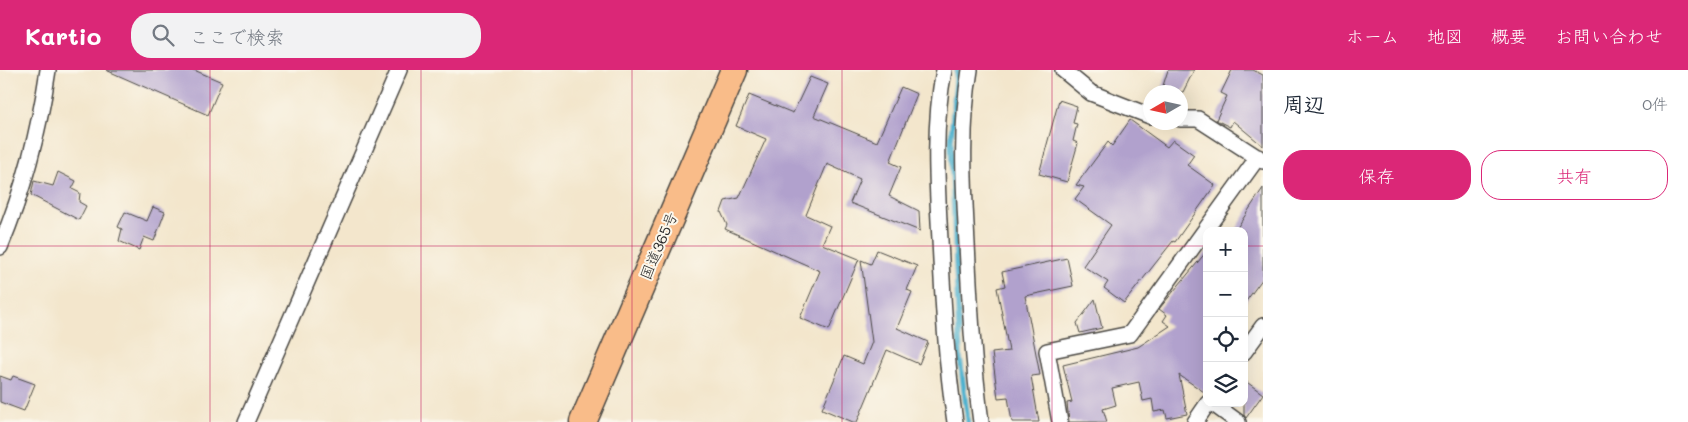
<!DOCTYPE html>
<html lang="ja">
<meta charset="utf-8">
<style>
body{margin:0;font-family:Mali,"Klee One",sans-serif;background:#f2f2f3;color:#1f2937}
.controls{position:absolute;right:15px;bottom:15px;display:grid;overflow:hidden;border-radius:10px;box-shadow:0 5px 20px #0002}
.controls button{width:45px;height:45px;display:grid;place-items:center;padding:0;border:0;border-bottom:1px solid #e0e1e3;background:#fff;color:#1f2937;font:25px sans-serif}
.compass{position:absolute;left:1143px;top:15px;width:45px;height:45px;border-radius:50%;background:#fff;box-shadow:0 5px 20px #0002;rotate:261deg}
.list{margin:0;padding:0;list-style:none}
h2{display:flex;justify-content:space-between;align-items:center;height:65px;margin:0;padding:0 20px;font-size:21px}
h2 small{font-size:16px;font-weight:400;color:#747a83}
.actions{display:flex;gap:10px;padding:15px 20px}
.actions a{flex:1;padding:11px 0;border:1px solid #db2777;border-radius:20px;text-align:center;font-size:18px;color:#db2777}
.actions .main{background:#db2777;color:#fff}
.icon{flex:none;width:28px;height:28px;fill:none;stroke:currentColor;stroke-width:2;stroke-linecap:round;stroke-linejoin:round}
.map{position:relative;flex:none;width:1263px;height:352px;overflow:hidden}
header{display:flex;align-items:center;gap:30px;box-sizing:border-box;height:70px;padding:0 25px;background:#db2777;color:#fff}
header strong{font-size:24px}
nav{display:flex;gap:28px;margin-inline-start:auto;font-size:18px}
.search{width:350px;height:45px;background:#f2f2f3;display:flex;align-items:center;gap:12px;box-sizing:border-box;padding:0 18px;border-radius:20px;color:#747a83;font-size:19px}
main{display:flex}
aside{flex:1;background:#fff}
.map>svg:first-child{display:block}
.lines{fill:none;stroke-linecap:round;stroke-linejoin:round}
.stream{stroke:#50b2cf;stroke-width:5.5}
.building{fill:#b1a1cd}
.street-casing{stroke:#494743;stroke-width:18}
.highway-casing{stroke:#494743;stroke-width:29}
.street{stroke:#fff;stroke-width:15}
.highway{stroke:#f9bc89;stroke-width:26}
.grid{fill:none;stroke:#c2185b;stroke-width:1;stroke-opacity:0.55}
.labels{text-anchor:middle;stroke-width:4;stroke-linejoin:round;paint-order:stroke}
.street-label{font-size:15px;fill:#2b2b2b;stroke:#fbf7ec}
</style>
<header>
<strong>Kartio</strong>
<div class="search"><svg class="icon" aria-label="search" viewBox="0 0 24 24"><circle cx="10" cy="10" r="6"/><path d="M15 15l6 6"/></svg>ここで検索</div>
<nav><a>ホーム</a><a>地図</a><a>概要</a><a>お問い合わせ</a></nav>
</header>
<main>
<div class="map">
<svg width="1263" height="352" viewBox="0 0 1263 352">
<rect width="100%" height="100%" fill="#fbf7ec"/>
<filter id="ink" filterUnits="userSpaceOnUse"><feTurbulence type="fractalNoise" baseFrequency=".02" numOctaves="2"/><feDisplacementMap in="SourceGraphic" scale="10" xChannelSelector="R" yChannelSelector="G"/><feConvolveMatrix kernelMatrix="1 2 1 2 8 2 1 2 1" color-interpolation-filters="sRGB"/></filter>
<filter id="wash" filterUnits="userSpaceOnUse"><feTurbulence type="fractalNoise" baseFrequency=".0096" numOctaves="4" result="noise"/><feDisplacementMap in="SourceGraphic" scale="20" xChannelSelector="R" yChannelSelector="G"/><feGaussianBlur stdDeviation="1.12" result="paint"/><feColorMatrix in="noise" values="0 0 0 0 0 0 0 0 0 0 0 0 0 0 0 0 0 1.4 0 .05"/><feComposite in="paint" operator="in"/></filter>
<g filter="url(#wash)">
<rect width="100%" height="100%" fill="#f3e6cc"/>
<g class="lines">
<path class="stream" d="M957,0L951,71L960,288L968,352"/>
</g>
<g id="blocks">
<path class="building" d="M106,0H194L222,12L208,45Z
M1168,0H1194L1183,22H1161Z
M1232,0H1253L1263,5V76L1233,51L1230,57L1216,50L1227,26L1221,23Z
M810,7L828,14L814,46L877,72L901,17L917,24L890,92L901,97L889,126L919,141L920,161L850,133L860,109L827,94L806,145L830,156L822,174L859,189L829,260L800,248L820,201L725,159L727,155L721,142L725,131L739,128L766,69L736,56L749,25L793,43Z
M1059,30L1077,36L1073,53L1077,54L1073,71L1078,73L1067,112L1039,104Z
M1130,50L1167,77L1173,70L1194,85L1187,95L1215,115L1175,172L1173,171L1124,233L1104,218L1108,212L1083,196L1111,155L1075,129L1084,117L1076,115L1108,72L1112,76Z
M58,102L76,111L72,119L80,123L79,132L86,136L79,150L31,125L34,111L53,116Z
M1263,118V208L1244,234V161H1235Z
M153,137L165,142L154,171L144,167L139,180L119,171L122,159L118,157L125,142L147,151Z
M877,180L917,196L907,220L912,222L897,258L928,272L919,294L887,280L857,352H853L822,339L844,286L863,294L872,272L861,190L871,194Z
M1207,181V324L1179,305L1187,344L1167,348L1165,340L1154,342L1152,329L1143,331L1139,312L1112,318L1116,335L1103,339L1107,352H1069L1067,333L1072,332L1063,295L1138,277L1170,256L1163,251L1167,245L1159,239Z
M1067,188L1073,216L1025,226L1040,305L1031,306L1039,352H1012L1008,327L998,328L992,283L1009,281L997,218L1005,216L1002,202Z
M1095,229L1102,258L1080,263L1077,253Z
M0,306L11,310L13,306L35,314L24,341L0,332Z
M1244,310L1263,324L1246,348L1244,345Z"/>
</g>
</g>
<g filter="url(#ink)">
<use href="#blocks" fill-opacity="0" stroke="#494743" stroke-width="1"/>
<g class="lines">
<g class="street-casing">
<path id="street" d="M944,0C933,56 937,114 940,170C943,231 946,292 955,352
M970,0C960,57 964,117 967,174C970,234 973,293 981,352
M1063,0L1091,23L1150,46
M1180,49H1198L1263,91
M0,177C24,120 39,61 48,0
M1244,282L1263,256
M1212,333L1238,352
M246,352L399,0
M1060,352L1047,281L1130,264L1258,87
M1195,352L1208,333"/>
</g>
<g class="highway-casing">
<path id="highway" d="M583,352L734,0"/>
</g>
<use href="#street" class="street"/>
<use href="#highway" class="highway"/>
</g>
</g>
<path class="grid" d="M210,0V352M421,0V352M632,0V352M842,0V352M1052,0V352M0,176H1207M1244,176H1263"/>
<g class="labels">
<g class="street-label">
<text transform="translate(659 176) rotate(-67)" y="5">国道365号</text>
</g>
</g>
</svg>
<div class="controls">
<button>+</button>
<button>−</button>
<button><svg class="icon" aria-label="locate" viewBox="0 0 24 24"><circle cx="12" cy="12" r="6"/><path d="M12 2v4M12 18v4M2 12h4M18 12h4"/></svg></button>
<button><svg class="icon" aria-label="layers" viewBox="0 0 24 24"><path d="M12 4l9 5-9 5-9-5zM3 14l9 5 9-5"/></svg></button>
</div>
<svg class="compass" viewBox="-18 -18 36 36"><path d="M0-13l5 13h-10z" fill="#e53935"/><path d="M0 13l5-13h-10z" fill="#747a83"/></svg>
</div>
<aside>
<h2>周辺<small>0件</small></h2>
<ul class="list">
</ul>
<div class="actions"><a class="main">保存</a><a>共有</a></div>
</aside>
</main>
